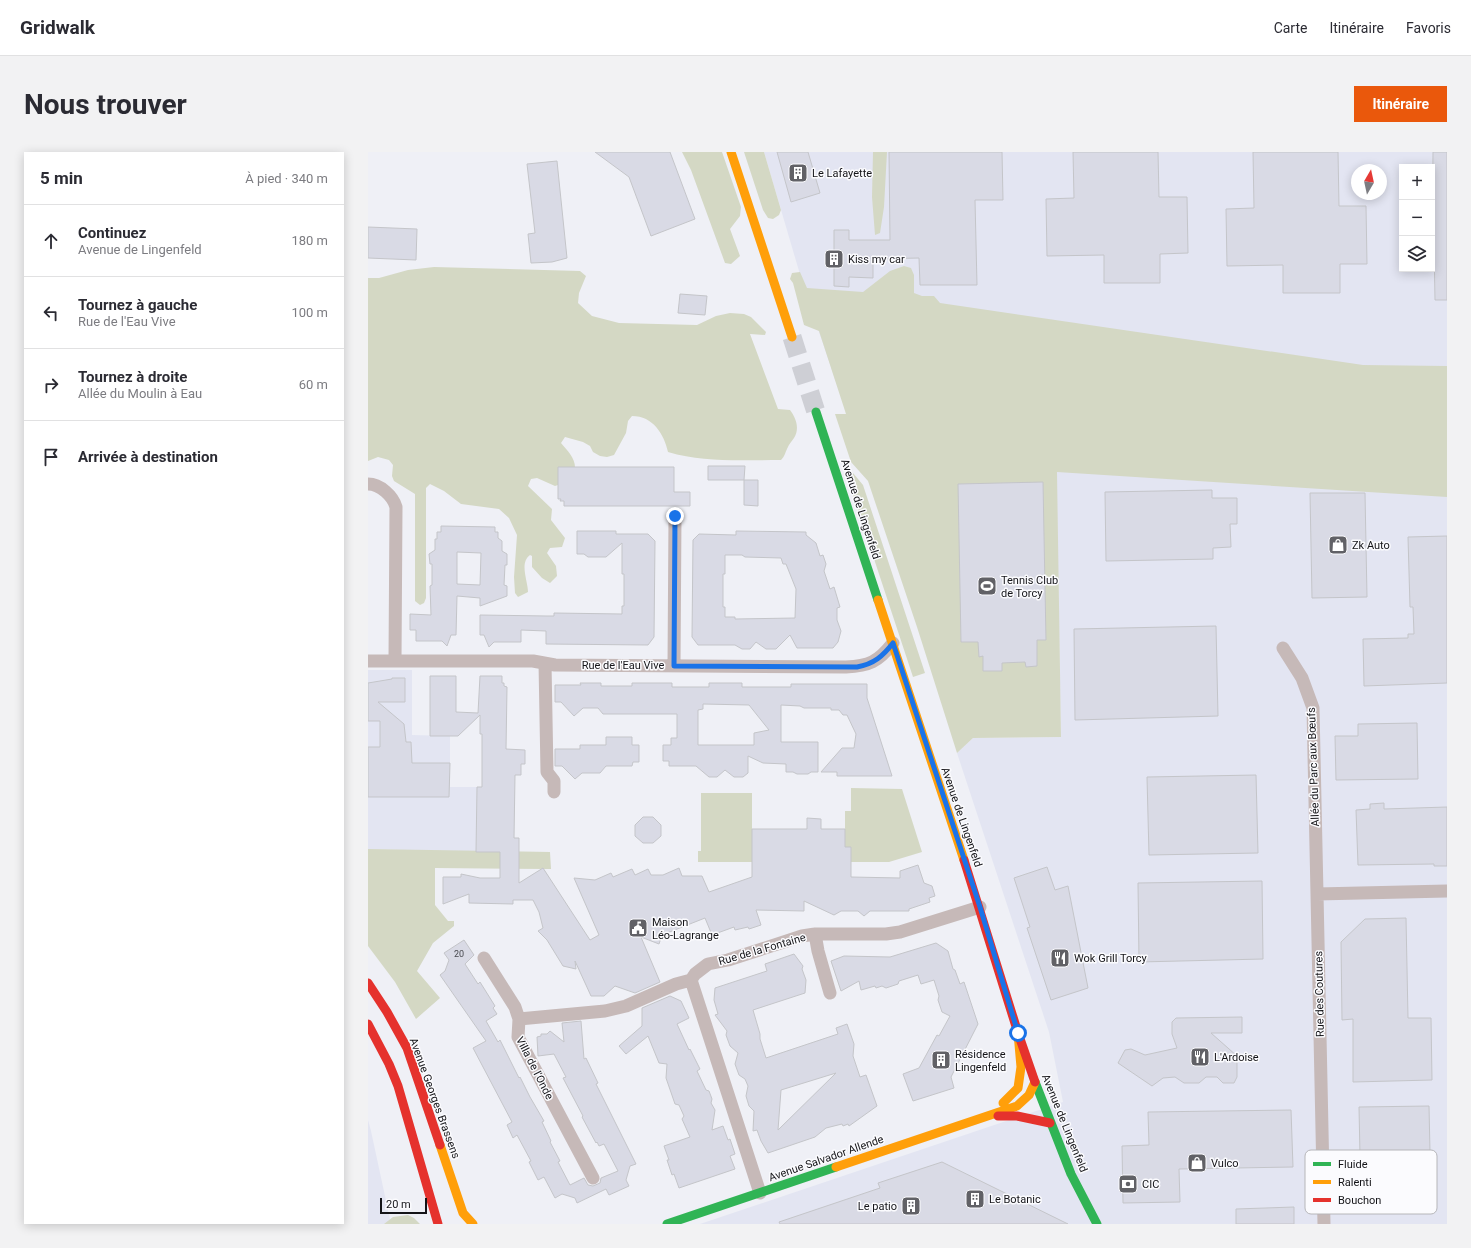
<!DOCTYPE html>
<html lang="fr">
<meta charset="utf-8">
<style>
body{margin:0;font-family:Roboto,sans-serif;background:#f2f2f3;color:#2b2b33}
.controls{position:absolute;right:12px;top:12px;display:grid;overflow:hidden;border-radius:0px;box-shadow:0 2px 10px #0003}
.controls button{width:36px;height:36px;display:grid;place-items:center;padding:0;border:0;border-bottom:1px solid #e1e1e2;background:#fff;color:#2b2b33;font:20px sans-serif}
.compass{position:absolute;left:983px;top:12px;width:36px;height:36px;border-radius:50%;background:#fff;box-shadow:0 2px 10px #0003;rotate:9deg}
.scale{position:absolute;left:12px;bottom:10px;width:47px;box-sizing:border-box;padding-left:4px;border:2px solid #141418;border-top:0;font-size:11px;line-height:14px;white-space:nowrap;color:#141418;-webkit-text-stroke:3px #fbfbfe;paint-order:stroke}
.stop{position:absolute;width:12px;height:12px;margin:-9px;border:3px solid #1a73e8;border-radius:50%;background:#fff}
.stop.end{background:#1a73e8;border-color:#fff;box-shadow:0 1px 4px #0008}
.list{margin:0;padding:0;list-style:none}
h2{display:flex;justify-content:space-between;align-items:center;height:52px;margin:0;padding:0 16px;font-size:17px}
h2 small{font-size:13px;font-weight:400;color:#7c7c81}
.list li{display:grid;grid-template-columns:26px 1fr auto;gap:12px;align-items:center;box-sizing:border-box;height:72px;padding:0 16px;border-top:1px solid #e1e1e2}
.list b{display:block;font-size:15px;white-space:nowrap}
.list p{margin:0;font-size:13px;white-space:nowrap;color:#7c7c81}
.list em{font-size:13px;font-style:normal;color:#7c7c81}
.icon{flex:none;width:22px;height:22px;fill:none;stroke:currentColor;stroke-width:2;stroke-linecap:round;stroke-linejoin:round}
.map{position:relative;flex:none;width:1079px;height:1072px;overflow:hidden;border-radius:0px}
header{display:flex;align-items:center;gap:24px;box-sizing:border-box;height:56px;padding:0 20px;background:#fff;border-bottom:1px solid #e1e1e2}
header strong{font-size:19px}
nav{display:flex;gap:22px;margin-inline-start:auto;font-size:14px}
.intro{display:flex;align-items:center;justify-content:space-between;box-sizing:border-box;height:96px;padding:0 24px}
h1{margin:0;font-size:28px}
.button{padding:10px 18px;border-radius:0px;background:#ea580c;color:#fff;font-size:14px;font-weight:700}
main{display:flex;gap:24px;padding:0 24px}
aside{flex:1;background:#fff;border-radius:0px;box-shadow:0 2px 10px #0003}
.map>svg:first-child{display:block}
.built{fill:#e3e5f2;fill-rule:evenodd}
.green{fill:#d4d8c4}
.building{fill:#d9dae5;stroke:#c4c5c9;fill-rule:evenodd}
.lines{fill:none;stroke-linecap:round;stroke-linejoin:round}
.secondary-tunnel{stroke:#cecfd5;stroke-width:19;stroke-dasharray:19 10;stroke-linecap:butt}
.street{stroke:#c6b9b8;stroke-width:13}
.fast{stroke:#30b455;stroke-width:9}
.slow{stroke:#ff9f0a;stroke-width:9}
.jam{stroke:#e5322d;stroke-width:9}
.route{stroke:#1a73e8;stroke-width:5}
.labels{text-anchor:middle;stroke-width:3;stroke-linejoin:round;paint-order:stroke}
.number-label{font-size:9px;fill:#47484e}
.poi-label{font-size:11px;fill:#141418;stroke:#fbfbfe;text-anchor:start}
.street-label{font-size:11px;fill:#141418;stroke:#fbfbfe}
.key{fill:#fbfbfe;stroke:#b6b6b9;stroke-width:1}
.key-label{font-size:11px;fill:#141418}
</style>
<header>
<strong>Gridwalk</strong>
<nav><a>Carte</a><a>Itinéraire</a><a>Favoris</a></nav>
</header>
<div class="intro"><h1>Nous trouver</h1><a class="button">Itinéraire</a></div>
<main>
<aside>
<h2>5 min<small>À pied · 340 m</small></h2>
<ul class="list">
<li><svg class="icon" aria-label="ahead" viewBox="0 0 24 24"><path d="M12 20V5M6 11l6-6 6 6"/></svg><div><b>Continuez</b><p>Avenue de Lingenfeld</p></div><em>180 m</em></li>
<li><svg class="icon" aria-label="left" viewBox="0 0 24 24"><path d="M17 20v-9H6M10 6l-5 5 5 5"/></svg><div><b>Tournez à gauche</b><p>Rue de l'Eau Vive</p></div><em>100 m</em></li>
<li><svg class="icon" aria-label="right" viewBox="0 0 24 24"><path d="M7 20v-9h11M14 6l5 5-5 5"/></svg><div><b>Tournez à droite</b><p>Allée du Moulin à Eau</p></div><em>60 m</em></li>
<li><svg class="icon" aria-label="arrive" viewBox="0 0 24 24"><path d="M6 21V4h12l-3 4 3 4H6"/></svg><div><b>Arrivée à destination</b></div></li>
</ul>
</aside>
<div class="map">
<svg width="1079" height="1072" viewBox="0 0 1079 1072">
<rect width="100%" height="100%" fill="#eff0f6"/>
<path class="built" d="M396,0H1079V1072H332L695,950L681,880L589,601L605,586L693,585L688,309L479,262L436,136ZM1034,15H1064V117H1034ZM989,18H1013V42H989Z
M0,518H44V583L82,584V635H109L108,700L0,697Z
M0,968L3,979L23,1072H0Z"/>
<path class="green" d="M314,0H354L373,55L372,64L362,77L372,104L363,112L357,111L323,18Z
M376,0H396L413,58L411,63L405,67L400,66L395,58Z
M505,0H519L516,55L512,81L507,83L504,45Z
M536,114L543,116L546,123V141L554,144H566L572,151L995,213L1079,214V345L689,320L693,585L605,586L589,601L549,475L500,329L483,310L467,262H478L451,179L436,173L425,131L422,127L424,121L432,120L439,136L495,140L522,119Z
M66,115L212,119L218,124L211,141L210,151L224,164L251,171L329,173L348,164L362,161L376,162L383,165L398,180L397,183L382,182L410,257L422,258C428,266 432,276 426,286C424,289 421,292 419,297C417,301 417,304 413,308C375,308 337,311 300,300C296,282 285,264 264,264L260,269L258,281L246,303L239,305L232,304L225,300L222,294L215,290L197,285L193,291C199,298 207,306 207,315H190V333L187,334L169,326L163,327L160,334L184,357L183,368L197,386L194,395L182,396L179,401L188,414L189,424L182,431L174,426L164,415V404L162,403C151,411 160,429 160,440L150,445L147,441L146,425L149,383L141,366L131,357L93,352L76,339L62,332L58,336V446L56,451L52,453L47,449V342L26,329L24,324L25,313L21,308L10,305L0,309V126H11L40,118Z
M480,315L495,333L557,521L545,525L476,316Z
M483,636L534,637L554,700L521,710H483L477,695V659H483Z
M333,641H384V710H330V699H333Z
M0,697L182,700L183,717L67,716V753L80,769H86V774L65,791L49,819L72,846L48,867L27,830L0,794Z
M40,1063L46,1066L52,1072H16L25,1065Z"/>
<path class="building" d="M227,0H302L327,67L283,84L261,25Z
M409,0H440L452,41L423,50Z
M521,0H634L635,48H607L609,133H552L551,106L505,107V126L481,125V135L466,134V115L460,110V104L466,99V78H481V88H522Z
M705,0H790L791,45H819L820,101L792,102V131H736V103L679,104L678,47L706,46Z
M885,0H970L971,54H998L999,112H972V141H915V113L859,114L858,57L886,56Z
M1065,0H1079V148H1067L1066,95H1064Z
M189,9L199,106L184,110L163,111L160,82L167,81L159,12Z
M0,75L49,77L48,108L0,106Z
M312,142L339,144L337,163L310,161Z
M340,314H377L376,328H340Z
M190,315H306V340H322V354H196V349H192L193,347H190Z
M376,328H390V354L376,353Z
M675,330L678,488H669V514L658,515L657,510L634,511V519H615V504L611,505L610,490H593L590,332Z
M844,338V346H869V372H862L863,395L845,396V407L738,409L737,340Z
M942,341H997L999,445L944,446Z
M73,374L127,375V380H130V386L134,389V399L139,402V413H137L136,433L139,434V444L112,454V446L89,444L88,483H83L79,494L74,489H48V478H42V462L63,463L62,434L64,433V412H62L61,402L67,398V387H69V380H73ZM89,400L113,401L112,433L89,432Z
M209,379H248V382H280L287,389L286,485L280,493L178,492V479L153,478V490H126L121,495L116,483H112V463L179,464H186V461L254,462V454H256V422H254V391L238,405H220L216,402H209Z
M368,379L438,380V383L448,391L452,404L455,403L458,412L456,419L462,437L466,435L472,455L469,456V468L473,479L470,490L465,496H429L422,483L408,497H398L388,490L382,497H374L367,493H330L324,485L325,388L331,382L368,383ZM357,403H374L377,405L413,406L415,412H418L428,437L427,466L367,467V465H357V455H355V422H357Z
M1079,384V531L996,534L995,487L1040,486V482H1046L1045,455H1042L1040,385Z
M848,474L850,564L707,568L706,477Z
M62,524H88V560L110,561L112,524H134V531H136V534L139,535L138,597L157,598V612H153V623H147L146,686H151V731L175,716L222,788L231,783L206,726L227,728L243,721L245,725L264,717L267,723L280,717L283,723H295L311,716L314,724H334L341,740L384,725V677H439V666L453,667V677H477V695H483V725L532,726V719L550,713L556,731L564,734L567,744L561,746L562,750L541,757V759H502L496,764L490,759H473L466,763L436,749V759L388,758L393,773L381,777L380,775L367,778L366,775L344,783L337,766L294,783L291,792L273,785L292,830L267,841L247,834L236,844H223L207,809L208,817L195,814L179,788L170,779L175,776L171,760L165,748H145V752L101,751V742L75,752V725H93V722L112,726H132V700H108L109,635H114V582H112V563L90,584H62Z
M24,526H37V550H10L36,572L38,590H43L44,611H82L81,645H0V595H12V569H0V531L24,527Z
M212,531H233V534H264V531H304V535H341V531H374V535H423V532H499V546L524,624H469V620H453L474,596H486L488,582L479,563H475L471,558H463V556H436L432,554L413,553V590H450V620H443L440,622H429L425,620H418V612L395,611L380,604V621L375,625H366L357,618L349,625H341L328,614H301V609H295V593H303V586H309V562H235L230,556H215L206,564L193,550H187V533H213ZM335,552L381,553L401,578L386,581V593H330V558L335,557Z
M1049,571L1050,627L968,628L967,584H990V572Z
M238,585H264V593H271V610H265L264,614H238L232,621H214L207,627L194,614H187V597H212V593H238Z
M888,623L890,701L781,703L779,625Z
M1016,651V657L1079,655V714H1066V712L990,713L988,658L1002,657V652Z
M275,665H285L293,673V684L285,691H275L267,684V673Z
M679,715L687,738L700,734L720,836L683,848L659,776L662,775L646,726Z
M894,729L895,807L771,810L770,731Z
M1038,766L1040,866H1063L1064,928L985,930V867L974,868L973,790L997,767Z
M96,788L106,803L97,812L110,832L112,830L127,854L125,856L129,862L118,869L130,890L132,888L151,926L152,925L162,945L176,969L174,970L183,989L182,990L192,1009L190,1010L202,1033L216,1026L220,1033L225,1034L232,1031L233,1026L250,1019L236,992L231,994L229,990L228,991L214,965L215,964L195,926L198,925L186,902L170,904L169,885L173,884V882H179L182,879L196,890L194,871L213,869L216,907L218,906L230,931L228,932L268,1012L262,1014L258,1028L261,1034L241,1043L238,1037L209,1051L207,1046L194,1042L187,1046L176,1025L170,1028L161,1010L163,1009L149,983L145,986L139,973L144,970L105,896L118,889L72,823L77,819L81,808L76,801Z
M568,791L580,799L585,817L587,818L592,832L596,830L610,872L583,925L586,936L545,949L535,922L551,916L569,883L571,884L582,864L574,860L570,848L571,844L566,828L553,832L550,823L531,829L530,832L518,836L514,834L508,836L507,834L493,838L491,829L473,839L463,809L476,804L522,805Z
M426,802L435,814L434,817L438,828L437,841L385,858L392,882V887L398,906L470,882L468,876L479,872L486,892L485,904L492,925L498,923L509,954L481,974L480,972L475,974L474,972L458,976L447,985L400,1001L393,989L389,978L385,979L386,959L381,954L378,944L380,934L377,927L371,923L367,912L370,901L362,894L358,883L359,879L347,863L350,862L346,848L347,836L399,819L397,812ZM468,921L410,978L413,938Z
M302,844L313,849L321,866L309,872L321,898L322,897L332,917L329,919L338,938L341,939L344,947L343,951L347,958L344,978L355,974L360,988L362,987L367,1002L362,1004L367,1017L311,1036L306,1022L304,1023L299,1008H301L296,994L322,985L314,967L316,964L311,953L307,952L298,926L299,912L291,911L280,884L258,902L251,894L274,874V856Z
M874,865V881H843L869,904V925L866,931H855L849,925H838L831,931H816L807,925L795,926L784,934L750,911L757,898L763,897L777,903L809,896L804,882V870L808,866Z
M1061,954L1063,1047L1027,1048L1026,1003L992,1004L991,955Z
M923,958L925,1015L811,1017L812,1050L755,1051L754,994L781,993L780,960Z
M574,1010L700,1072H412L411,1070L512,1036L510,1031Z
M926,1055V1072H868V1057Z"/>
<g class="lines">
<path class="secondary-tunnel" d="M424,185L448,260"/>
<path class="street" d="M0,332C12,332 25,344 28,355L27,508
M915,496L934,526L945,556L949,742
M0,509H165L187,513L478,515C501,514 510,510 525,491
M177,511L179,620L186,629V640
M306,513L307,364
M447,782L450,799L462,841
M116,806L147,855L151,867L150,885L225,1026
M151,867L237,859L258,854L308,832L323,828
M392,1041L323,828L327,822L340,812L360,808L434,784L447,782H518L532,780L612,755
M956,1072L949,742L1079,739"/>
<path class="fast" d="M448,260L510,448
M667,930L703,1022L729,1072
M299,1072L468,1015"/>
<path class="slow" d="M363,0L424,185
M510,448L596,708
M635,951L650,936L653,915L650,881
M72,993L95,1061L105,1072
M468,1015L649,954L661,943L667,930"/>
<path class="jam" d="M596,708L650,881L667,930
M0,831L19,860L39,896L72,993
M0,872L21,912L30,934L70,1072
M630,964H649L682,971"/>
</g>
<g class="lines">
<path class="route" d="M307,364L306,514L489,515C506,512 515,504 525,491L612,755L650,881"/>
</g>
<defs>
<g id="building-square" transform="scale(1)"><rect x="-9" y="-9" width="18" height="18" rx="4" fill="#616166" stroke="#fbfbfe"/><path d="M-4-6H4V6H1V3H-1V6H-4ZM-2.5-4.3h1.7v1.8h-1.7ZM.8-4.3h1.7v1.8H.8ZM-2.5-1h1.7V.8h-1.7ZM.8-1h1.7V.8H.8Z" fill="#fff"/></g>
<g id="shop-square" transform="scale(1)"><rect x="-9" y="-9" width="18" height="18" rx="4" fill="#616166" stroke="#fbfbfe"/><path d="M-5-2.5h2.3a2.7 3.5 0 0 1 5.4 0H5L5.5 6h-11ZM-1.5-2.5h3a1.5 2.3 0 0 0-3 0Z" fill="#fff"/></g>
<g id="stadium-square" transform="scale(1)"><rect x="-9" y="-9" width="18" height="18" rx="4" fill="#616166" stroke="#fbfbfe"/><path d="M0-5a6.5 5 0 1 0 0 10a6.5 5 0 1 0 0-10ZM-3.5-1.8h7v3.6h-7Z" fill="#fff"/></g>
<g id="civic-square" transform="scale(1)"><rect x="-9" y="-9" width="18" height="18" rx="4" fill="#616166" stroke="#fbfbfe"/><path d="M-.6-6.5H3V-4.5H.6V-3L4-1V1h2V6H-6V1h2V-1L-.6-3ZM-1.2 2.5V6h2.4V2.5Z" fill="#fff"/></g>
<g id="restaurant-square" transform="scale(1)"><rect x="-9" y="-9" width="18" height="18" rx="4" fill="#616166" stroke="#fbfbfe"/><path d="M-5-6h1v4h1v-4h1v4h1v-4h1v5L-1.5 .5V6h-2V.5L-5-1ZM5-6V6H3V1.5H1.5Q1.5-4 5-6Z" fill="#fff"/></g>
<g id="bank-square" transform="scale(1)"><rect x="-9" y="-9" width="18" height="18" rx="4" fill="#616166" stroke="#fbfbfe"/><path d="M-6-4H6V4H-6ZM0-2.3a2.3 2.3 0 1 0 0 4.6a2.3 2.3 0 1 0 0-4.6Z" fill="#fff"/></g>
</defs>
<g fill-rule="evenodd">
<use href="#building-square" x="430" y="21"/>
<use href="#building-square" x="466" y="107"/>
<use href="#shop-square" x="970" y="393"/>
<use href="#stadium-square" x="619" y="434"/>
<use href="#civic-square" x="270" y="776"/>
<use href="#restaurant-square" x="692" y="806"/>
<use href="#restaurant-square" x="832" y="905"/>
<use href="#building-square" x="573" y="908"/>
<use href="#shop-square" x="829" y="1011"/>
<use href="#bank-square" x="760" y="1032"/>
<use href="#building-square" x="607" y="1047"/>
<use href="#building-square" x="543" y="1054"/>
</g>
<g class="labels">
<g class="number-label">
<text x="91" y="805">20</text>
</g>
<g class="poi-label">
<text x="444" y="25">Le Lafayette</text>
<text x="480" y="111">Kiss my car</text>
<text x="984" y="397">Zk Auto</text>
<text x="633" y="432">Tennis Club<tspan x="633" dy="13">de Torcy</tspan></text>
<text x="284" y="774">Maison<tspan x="284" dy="13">Léo-Lagrange</tspan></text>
<text x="706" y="810">Wok Grill Torcy</text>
<text x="587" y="906">Résidence<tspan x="587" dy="13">Lingenfeld</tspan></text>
<text x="846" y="909">L'Ardoise</text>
<text x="843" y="1015">Vulco</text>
<text x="774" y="1036">CIC</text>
<text x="621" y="1051">Le Botanic</text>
<text x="529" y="1058" text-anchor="end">Le patio</text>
</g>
<g class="street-label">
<text transform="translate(493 357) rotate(72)" y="4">Avenue de Lingenfeld</text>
<text x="255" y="517">Rue de l'Eau Vive</text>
<text transform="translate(945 615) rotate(-92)" y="4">Allée du Parc aux Bœufs</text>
<text transform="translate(594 665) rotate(71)" y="4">Avenue de Lingenfeld</text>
<text transform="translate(394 797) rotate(-16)" y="4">Rue de la Fontaine</text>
<text transform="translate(951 842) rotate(-91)" y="4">Rue des Coutures</text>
<text transform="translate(167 916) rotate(63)" y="4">Villa de l'Onde</text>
<text transform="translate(67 946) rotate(70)" y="4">Avenue Georges Brassens</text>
<text transform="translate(697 971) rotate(68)" y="4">Avenue de Lingenfeld</text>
<text transform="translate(458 1006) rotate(-19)" y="4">Avenue Salvador Allende</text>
</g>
</g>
<rect x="937" y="998" width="132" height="64" rx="6" class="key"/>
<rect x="945" y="1010" width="18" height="4" fill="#30b455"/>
<rect x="945" y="1028" width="18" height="4" fill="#ff9f0a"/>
<rect x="945" y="1046" width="18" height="4" fill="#e5322d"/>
<g class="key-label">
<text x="970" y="1016">Fluide</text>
<text x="970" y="1034">Ralenti</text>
<text x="970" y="1052">Bouchon</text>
</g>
</svg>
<div class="controls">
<button>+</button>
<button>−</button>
<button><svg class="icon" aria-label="layers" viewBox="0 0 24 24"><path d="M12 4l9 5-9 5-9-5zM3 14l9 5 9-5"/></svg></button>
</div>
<svg class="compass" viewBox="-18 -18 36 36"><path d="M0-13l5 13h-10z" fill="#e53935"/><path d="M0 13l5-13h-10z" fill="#7c7c81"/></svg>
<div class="scale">20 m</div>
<div class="stop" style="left:650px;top:881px"></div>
<div class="stop end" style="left:307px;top:364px"></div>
</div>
</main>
